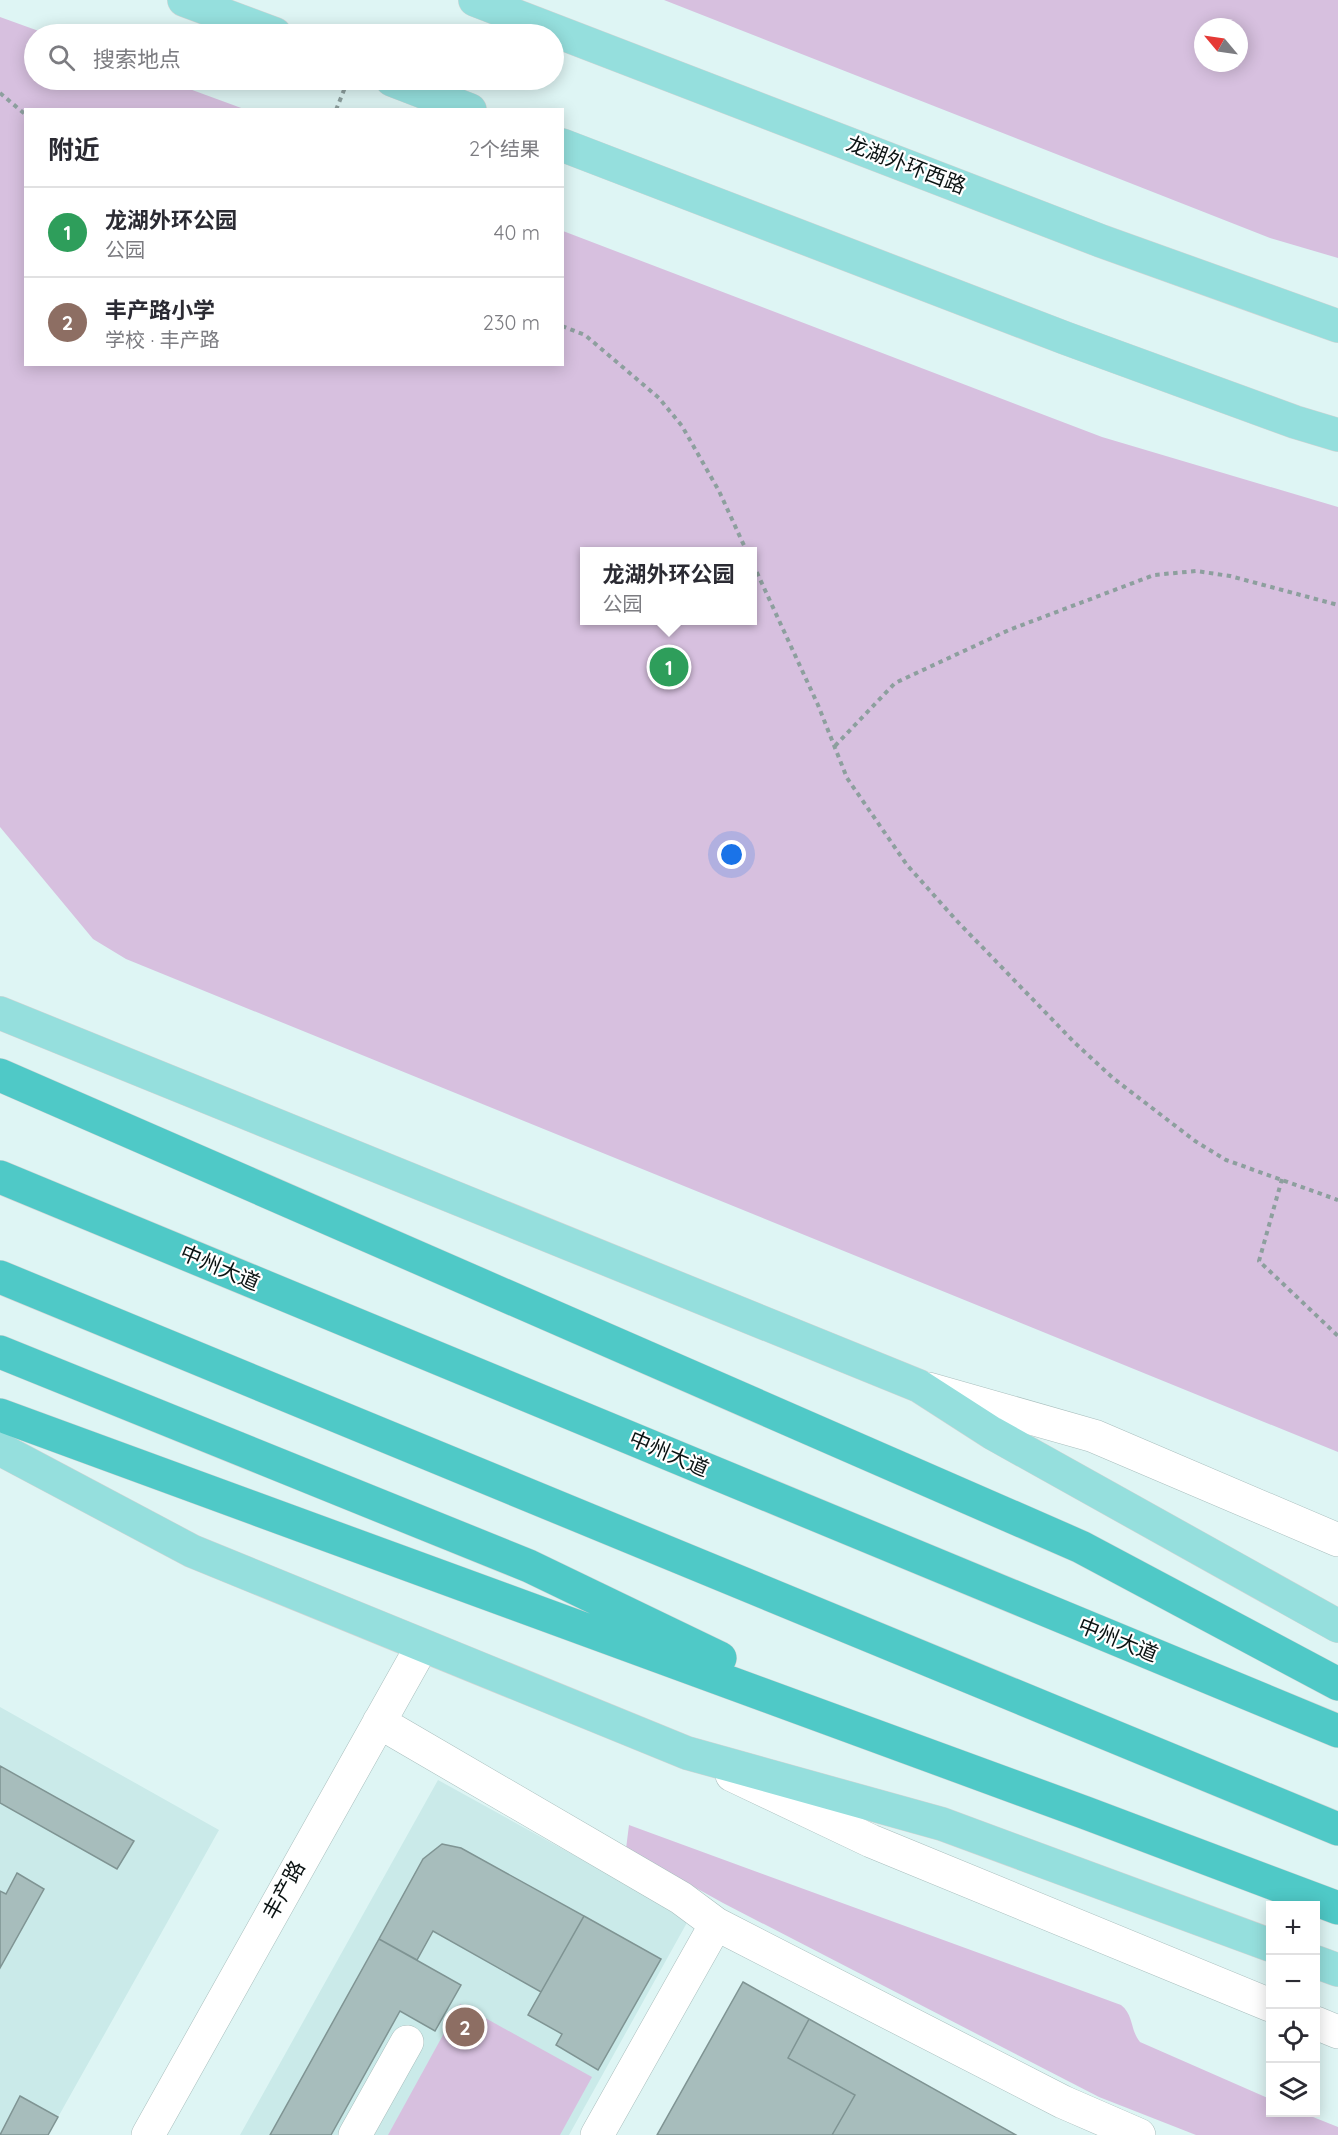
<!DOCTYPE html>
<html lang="zh">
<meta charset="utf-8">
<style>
body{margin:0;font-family:Quicksand,"Noto Sans SC",sans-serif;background:#f7f7f7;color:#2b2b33}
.controls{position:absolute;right:18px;bottom:18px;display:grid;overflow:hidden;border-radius:0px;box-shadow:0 3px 15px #0003}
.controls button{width:54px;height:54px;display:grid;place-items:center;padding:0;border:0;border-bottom:2px solid #e1e1e2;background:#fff;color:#2b2b33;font:30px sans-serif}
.compass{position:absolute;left:1194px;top:18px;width:54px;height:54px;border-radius:50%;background:#fff;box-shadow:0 3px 15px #0003;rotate:299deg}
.you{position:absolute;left:732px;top:855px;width:21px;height:21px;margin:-15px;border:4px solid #fff;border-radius:50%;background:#1a73e8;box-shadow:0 0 0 9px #1a73e833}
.badge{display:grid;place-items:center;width:39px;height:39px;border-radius:50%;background:#db2777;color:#fff;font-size:20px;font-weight:700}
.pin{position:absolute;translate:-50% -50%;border:3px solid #fff;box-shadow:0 2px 6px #0006}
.popup{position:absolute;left:580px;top:547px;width:177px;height:78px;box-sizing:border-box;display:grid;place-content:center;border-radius:0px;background:#fff;filter:drop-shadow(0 2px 4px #0005);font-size:20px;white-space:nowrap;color:#7c7c81}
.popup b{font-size:22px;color:#2b2b33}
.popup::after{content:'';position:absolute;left:50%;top:100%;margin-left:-12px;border:12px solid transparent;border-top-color:#fff}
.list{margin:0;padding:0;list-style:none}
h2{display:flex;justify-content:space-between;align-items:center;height:78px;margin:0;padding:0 24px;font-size:26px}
h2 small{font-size:20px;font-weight:400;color:#7c7c81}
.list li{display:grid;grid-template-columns:39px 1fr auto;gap:18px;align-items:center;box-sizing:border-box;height:90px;padding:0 24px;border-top:2px solid #e1e1e2}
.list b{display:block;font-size:22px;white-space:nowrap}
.list p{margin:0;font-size:20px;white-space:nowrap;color:#7c7c81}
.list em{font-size:20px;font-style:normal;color:#7c7c81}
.icon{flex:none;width:33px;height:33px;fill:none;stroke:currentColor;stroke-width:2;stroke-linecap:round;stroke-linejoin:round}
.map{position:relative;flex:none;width:1338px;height:2135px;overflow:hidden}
.search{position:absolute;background:#fff;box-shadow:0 3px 15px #0003;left:24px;top:24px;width:540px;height:66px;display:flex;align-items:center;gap:15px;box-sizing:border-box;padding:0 21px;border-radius:33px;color:#7c7c81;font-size:22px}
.panel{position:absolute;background:#fff;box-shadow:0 3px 15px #0003;left:24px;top:108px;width:540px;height:258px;border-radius:0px}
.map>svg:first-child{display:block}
.built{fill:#caeae9}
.green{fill:#d7c0df;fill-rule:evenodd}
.building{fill:#a7bdbc;stroke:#7f9493;stroke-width:1.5}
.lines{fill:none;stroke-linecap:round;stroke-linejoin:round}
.minor-casing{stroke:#a8bebd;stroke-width:34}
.major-casing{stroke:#d3d5d5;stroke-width:34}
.highway-casing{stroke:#d3d5d5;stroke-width:34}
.path{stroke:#8d9f9e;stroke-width:4;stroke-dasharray:4.5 4.5;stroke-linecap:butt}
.minor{stroke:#fff;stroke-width:33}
.major{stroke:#95dfdd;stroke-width:33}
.highway{stroke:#4fc9c7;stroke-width:33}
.labels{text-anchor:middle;stroke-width:4.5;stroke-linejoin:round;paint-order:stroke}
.street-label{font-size:21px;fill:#0b1313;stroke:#fff}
</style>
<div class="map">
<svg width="1338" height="2135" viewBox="0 0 1338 2135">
<rect width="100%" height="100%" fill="#def5f4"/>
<path class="built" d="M0,1707L219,1830L48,2135H0Z
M438,1780L689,1919L569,2135H240Z"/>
<path class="green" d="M664,0H1338V258L1270,238ZM1203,27H1239V63H1203Z
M0,17L47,34H34V80H165L244,109L26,110V364H562L563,231L1102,437L1338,507V1452L126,959L93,939L0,827ZM585,552H753V620H585Z
M629,1825L1121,2005C1134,2015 1130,2030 1140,2042L1270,2099V2112L1303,2113L1338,2127V2135H1196L1099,2097L723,1903L626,1849Z
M460,2004L592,2077L560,2135H388Z"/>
<path class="building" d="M0,1766L134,1841L117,1869L0,1803Z
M442,1844L461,1848L584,1916L541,1992L433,1931L417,1960L379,1939L423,1859Z
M17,1873L44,1889L0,1968V1891L6,1894Z
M584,1916L661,1959L598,2070L556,2045L562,2034L528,2015Z
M379,1939L461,1985L435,2031L400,2011L331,2135H270Z
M743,1982L809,2019L788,2058L855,2095L832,2135H657Z
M743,1982L809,2019L1016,2135H657Z
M20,2096L58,2117L48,2135H0Z"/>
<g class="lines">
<g class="minor-casing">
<path id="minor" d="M929,1389L1094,1436L1338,1540
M379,1722L681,1898L716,1924L1063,2102L1139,2135
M732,1775L871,1841L1270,2005
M1316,2023L1338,2032
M148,2135L422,1646
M355,2135L407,2042
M597,2135L716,1924"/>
</g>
<g class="major-casing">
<path id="major" d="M184,0L275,34
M475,0L1101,241L1338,326
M392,80L470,110
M562,145L1065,338L1295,422L1338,435
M0,1013L919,1386L992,1433L1338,1626
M0,1449L192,1551L687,1753L942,1824L1270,1945
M1316,1962L1338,1970"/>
</g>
<g class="highway-casing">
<path id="highway" d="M0,1075L1081,1547L1338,1684
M0,1177L1338,1731
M0,1277L1338,1829
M0,1352L529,1566L720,1658
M0,1415L1086,1813L1338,1908"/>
</g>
<path class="path" d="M0,93L26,115
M336,110L348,80
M562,326L585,335L659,398L682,426L719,491L747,552
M753,564L818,705L847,778L907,865L956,920L1075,1043L1113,1078L1195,1141L1226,1160L1338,1200
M835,746L895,683L1009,630L1154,575L1196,571L1230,576L1338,605
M1282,1179L1259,1261L1338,1336"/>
<use href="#minor" class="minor"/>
<use href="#major" class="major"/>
<use href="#highway" class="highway"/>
</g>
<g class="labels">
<g class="street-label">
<text transform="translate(906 165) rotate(21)" y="7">龙湖外环西路</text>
<text transform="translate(220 1268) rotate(23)" y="7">中州大道</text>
<text transform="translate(669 1454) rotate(23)" y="7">中州大道</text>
<text transform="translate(1118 1640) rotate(22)" y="7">中州大道</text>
<text transform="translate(284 1890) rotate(-61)" y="7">丰产路</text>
</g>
</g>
</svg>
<div class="controls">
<button>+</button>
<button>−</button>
<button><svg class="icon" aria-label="locate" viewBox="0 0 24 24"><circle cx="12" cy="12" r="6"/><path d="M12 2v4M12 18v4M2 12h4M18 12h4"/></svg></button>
<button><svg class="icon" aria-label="layers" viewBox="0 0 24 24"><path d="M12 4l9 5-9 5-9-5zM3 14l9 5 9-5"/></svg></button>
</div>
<svg class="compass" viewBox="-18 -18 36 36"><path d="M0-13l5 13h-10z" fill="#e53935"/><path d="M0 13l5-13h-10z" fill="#7c7c81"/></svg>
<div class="you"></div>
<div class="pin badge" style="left:669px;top:667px;background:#2e9e5b">1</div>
<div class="popup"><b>龙湖外环公园</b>公园</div>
<div class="pin badge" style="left:465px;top:2027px;background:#8d6e63">2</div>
<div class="search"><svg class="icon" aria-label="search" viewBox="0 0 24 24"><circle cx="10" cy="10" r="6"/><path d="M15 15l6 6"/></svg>搜索地点</div>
<section class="panel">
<h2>附近<small>2个结果</small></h2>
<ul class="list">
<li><span class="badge" style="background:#2e9e5b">1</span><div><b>龙湖外环公园</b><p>公园</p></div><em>40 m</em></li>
<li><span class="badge" style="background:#8d6e63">2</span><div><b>丰产路小学</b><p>学校 · 丰产路</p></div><em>230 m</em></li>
</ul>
</section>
</div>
